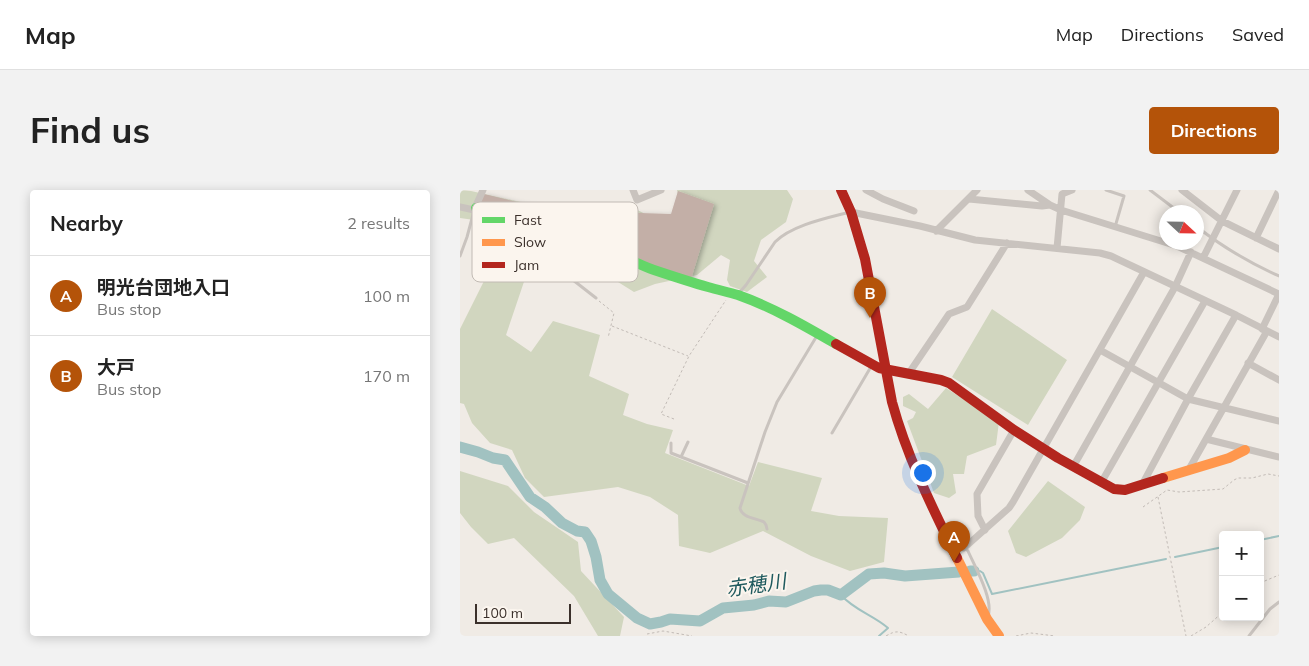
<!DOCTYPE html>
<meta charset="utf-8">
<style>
body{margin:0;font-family:Mulish,"Noto Sans JP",sans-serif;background:#f2f2f2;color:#222}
.controls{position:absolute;right:15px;bottom:15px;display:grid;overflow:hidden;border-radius:5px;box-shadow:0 2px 12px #0003}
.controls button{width:45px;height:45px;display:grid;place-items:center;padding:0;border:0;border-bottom:1px solid #e0e0e0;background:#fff;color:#222;font:25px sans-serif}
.compass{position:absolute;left:699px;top:15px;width:45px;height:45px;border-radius:50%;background:#fff;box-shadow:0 2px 12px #0003;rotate:112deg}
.scale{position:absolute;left:15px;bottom:12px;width:96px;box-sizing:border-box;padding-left:5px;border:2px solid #3b302b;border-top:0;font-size:14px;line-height:18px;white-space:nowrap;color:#3b302b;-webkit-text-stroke:4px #fbf5ee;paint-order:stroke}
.you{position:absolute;left:462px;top:282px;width:18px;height:18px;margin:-12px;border:4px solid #fff;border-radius:50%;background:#1a73e8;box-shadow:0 0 0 8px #1a73e833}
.badge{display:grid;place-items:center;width:32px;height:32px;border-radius:50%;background:#b45309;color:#fff;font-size:16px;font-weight:700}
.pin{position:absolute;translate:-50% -41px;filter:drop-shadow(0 1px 2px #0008)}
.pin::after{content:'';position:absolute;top:26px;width:18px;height:15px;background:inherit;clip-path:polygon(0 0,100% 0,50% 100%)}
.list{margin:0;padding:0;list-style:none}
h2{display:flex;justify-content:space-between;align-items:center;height:65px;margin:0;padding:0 20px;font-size:21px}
h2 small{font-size:16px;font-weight:400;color:#767676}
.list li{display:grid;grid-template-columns:32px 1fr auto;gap:15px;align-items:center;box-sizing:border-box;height:80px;padding:0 20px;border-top:1px solid #e0e0e0}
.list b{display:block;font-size:19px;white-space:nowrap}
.list p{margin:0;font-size:16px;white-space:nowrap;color:#767676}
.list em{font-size:16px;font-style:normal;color:#767676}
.map{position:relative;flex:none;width:819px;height:446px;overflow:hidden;border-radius:5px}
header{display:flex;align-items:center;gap:30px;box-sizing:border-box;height:70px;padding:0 25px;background:#fff;border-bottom:1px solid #e0e0e0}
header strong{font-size:24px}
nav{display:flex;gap:28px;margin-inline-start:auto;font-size:18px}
.intro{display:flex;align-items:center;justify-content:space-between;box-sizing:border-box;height:120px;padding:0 30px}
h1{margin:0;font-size:35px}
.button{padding:12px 22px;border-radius:5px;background:#b45309;color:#fff;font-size:18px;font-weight:700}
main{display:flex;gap:30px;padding:0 30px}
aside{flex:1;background:#fff;border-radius:5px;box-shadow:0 2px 12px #0003}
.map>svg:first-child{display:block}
.green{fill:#d1d6bf}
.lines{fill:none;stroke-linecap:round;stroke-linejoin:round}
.stream{stroke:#a1c2c1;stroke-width:2}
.river{stroke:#a1c2c1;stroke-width:11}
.building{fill:#c3afa7;filter:url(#shadow)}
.path{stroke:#c2bbb6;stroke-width:1;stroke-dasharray:2.5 2.5;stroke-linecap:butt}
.lane{stroke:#c9c3be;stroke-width:3}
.street{stroke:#c9c3be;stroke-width:7}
.fast{stroke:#63d668;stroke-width:10}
.slow{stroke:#ff974d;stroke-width:10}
.jam{stroke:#b3261e;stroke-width:10}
.labels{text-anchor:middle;stroke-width:4;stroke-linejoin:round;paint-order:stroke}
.water-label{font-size:20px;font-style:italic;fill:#1f5a5e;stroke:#fbf5ee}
.key{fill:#fbf5ee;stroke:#c1bab4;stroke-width:1}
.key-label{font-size:14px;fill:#3b302b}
</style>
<header>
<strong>Map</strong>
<nav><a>Map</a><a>Directions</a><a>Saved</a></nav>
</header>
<div class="intro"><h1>Find us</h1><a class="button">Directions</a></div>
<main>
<aside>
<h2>Nearby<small>2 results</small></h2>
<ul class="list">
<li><span class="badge">A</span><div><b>明光台団地入口</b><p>Bus stop</p></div><em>100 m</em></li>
<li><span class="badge">B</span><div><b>大戸</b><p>Bus stop</p></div><em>170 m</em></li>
</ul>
</aside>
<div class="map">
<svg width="819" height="446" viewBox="0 0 819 446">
<defs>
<filter id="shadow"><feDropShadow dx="2.5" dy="1.5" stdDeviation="2.5" flood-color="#0004"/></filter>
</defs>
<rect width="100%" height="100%" fill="#f0ebe5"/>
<path class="green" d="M0,0L11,1L65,13L150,22C171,14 178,19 195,31L214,27L220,15L217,0H327L333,9L326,32L301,50L294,71L307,87L287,102L270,96L267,90L270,70L261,65L237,85L195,94L174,102L158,92L126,56L94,44L58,36L0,28Z
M35,69L69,77L46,145L71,162L93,131L140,145L129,186L169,204L163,225L187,234L213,240L205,263L289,296L298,272L362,288L351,321L379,326L428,328L424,372L390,381L351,366L303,341L250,363L219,356L218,325L190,307L158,297L84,307L65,288L52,260L30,253L12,233L4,214L0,213V139Z
M532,119L607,170L568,235L492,187Z
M486,198L539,232L536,255L507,266L504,284H493L496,303L489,308L474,303L447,231L453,228L456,222L443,216V207L449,204L468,219Z
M0,281L48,296L74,322L118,352L121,381L164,427L160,446H138L114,406L54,348L28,354L11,337L0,323Z
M588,291L625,317L620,330L602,348L566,367L556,363L548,341Z"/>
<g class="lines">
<path class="stream" d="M800,350L819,346
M715,367L763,357
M520,381L523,383L532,404L706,369
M381,405C394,420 413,425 428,438L419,446"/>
<path class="river" d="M0,257L18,262L33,268L45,270L70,307L85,317L102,333L117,341L125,342L131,351L136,367L140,390L148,404L177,428L190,434L201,432L210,429L240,431L263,418L294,415L309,411L326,412L354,401L361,400H368L381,405L409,384L424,383L445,386L499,382
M510,381H514"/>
</g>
<path class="building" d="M218,1L254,14L231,89L176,69L150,54L19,16L24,4L61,13L117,21L211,24Z"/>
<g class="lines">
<path class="path" d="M139,111L154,123L148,148
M152,136L228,166
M214,229L201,224L229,166L266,110
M698,307L726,446
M683,317L707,300L719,302L763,299L774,290L778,288H792L808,284L819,286
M800,393L819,385
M187,444L203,441L232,446
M426,446C436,440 439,441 449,446
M556,446L571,443L595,446
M731,446L746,437L763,422"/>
<path class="lane" d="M646,0L664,6L655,37
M690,0L719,22
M78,32L82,63L95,73L104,83L136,108
M736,36C761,56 790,73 819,86
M0,66L7,47L14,21
M278,104L286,95L315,52C332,35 367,28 390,22
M372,243L412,175
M211,253V263L288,293
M221,267L228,252
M307,339L306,335L304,332C296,328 282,328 280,318L305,242L317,212L358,144
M505,358L508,361C515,377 534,410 528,426
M789,446L810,419L819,412"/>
<path class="street" d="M173,0L177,10L201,0
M406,0L423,9L454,21
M568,0L590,15L601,20L717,56L819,104L802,139
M722,0L762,31L819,59
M509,9L582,16L590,15
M0,17L14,20L23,0
M391,22L460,36L515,50L640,63L651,66L776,125L819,147
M476,41L517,0
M796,48L819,0
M597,58L602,4L612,0
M743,68L777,0
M640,160L728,209L819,231
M788,173L819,190
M449,183L489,124L507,117L547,53
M746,249L819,267
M613,277L715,97L731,62
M728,281L807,141
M641,293L745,111
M682,295L728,209L776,125
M525,340L518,326L517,304L554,240
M490,352L504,358L549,318L553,312L684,82"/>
<path class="fast" d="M16,18C48,24 83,27 112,40C140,52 165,70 194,80C212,86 230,92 248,97C258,100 268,102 278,105C312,117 345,136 376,154"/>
<path class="slow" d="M703,288L769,268L785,260
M497,368L527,429L539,446"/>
<path class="jam" d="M381,0L391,22L405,69L432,212C447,267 472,317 497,368
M376,154L419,178L481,190L489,193L554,240L598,268L654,299L665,300L703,288"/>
</g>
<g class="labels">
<g class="water-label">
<text transform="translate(296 395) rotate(-8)" y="7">赤穂川</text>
</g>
</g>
<rect x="12" y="12" width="166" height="80" rx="8" class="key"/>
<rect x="22" y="27" width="23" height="6" fill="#63d668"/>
<rect x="22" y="49" width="23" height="7" fill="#ff974d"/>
<rect x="22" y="72" width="23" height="6" fill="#b3261e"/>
<g class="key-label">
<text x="54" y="35">Fast</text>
<text x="54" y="57">Slow</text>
<text x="54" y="80">Jam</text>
</g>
</svg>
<div class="controls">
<button>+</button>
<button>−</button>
</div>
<svg class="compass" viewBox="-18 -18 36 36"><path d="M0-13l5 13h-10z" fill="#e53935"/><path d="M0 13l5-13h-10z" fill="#767676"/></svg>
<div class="scale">100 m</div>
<div class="you"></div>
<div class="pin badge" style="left:494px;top:372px">A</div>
<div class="pin badge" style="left:410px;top:128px">B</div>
</div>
</main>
